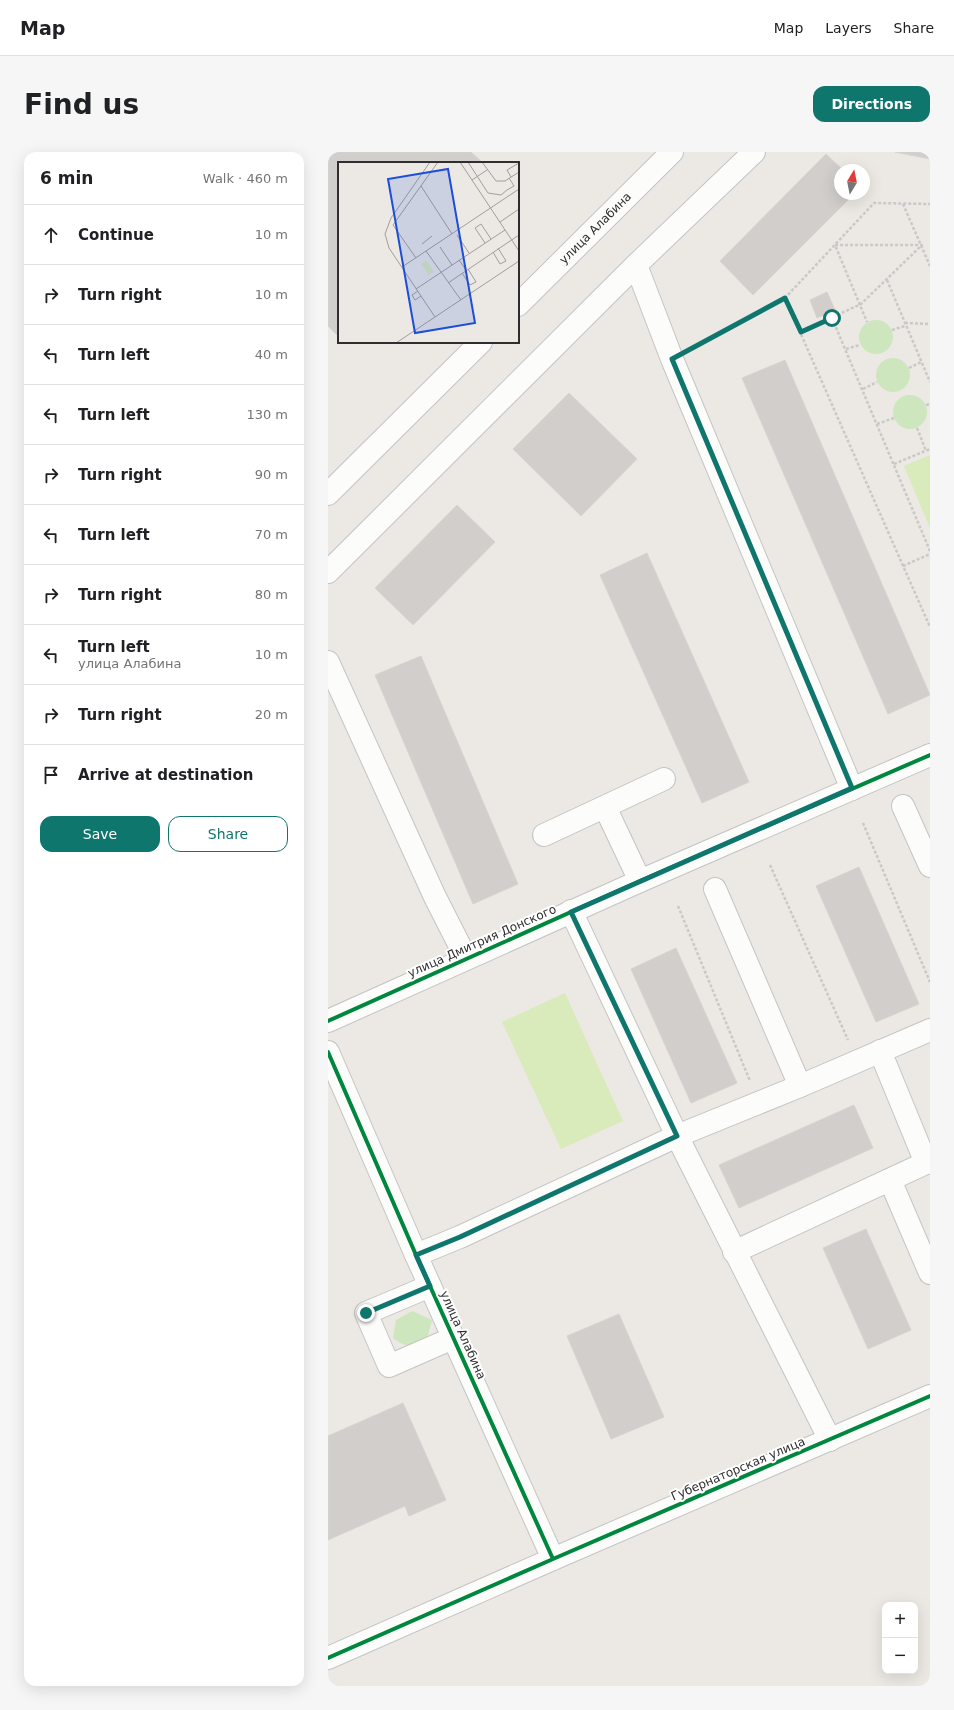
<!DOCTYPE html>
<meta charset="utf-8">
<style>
body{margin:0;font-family:"DejaVu Sans",sans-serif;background:#f6f6f6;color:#202124}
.controls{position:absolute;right:12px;bottom:12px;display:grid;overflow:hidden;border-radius:8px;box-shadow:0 4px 16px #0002}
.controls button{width:36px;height:36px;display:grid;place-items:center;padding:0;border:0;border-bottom:1px solid #e0e0e0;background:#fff;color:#202124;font:20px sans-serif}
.compass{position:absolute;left:506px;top:12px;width:36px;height:36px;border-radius:50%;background:#fff;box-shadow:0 4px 16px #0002;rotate:10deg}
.stop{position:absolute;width:12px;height:12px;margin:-9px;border:3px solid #0f766e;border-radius:50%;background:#fff}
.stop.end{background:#0f766e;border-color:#fff;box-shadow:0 1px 4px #0008}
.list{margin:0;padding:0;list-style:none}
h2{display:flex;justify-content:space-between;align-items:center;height:52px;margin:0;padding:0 16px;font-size:17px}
h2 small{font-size:13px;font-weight:400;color:#757577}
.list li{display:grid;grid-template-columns:26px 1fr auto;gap:12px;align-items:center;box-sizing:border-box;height:60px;padding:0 16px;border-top:1px solid #e0e0e0}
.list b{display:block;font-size:15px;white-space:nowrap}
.list p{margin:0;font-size:13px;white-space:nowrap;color:#757577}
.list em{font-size:13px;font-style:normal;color:#757577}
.actions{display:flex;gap:8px;padding:12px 16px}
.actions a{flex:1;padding:9px 0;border:1px solid #0f766e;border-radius:12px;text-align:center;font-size:14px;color:#0f766e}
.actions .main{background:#0f766e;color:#fff}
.icon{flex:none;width:22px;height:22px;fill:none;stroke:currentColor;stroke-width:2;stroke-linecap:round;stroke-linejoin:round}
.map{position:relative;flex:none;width:602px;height:1534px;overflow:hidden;border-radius:12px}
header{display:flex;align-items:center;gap:24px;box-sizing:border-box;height:56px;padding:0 20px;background:#fff;border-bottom:1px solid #e0e0e0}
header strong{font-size:19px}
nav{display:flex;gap:22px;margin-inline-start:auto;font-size:14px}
.intro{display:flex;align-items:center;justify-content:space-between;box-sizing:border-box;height:96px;padding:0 24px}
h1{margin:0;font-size:28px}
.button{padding:10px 18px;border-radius:12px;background:#0f766e;color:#fff;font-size:14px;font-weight:700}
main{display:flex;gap:24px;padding:0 24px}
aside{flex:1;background:#fff;border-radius:12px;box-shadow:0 4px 16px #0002}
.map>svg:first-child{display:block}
.green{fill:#cee6be}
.pitch{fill:#d9eabb}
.building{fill:#d1cecb;stroke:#d7d4d0}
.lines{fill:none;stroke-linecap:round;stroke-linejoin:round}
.minor-casing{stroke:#c5c4c5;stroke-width:24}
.path{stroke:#c9c9c8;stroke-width:2.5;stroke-dasharray:3 2;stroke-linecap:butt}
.minor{stroke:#fcfcfb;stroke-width:22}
.cycleway-casing{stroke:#fff;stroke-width:6}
.cycleway{stroke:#00873e;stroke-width:4}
.route{stroke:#0f766e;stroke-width:5}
.labels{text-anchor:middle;stroke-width:4;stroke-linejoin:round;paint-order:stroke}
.street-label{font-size:12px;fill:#2e2e2e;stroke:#fff}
.inset-road{fill:none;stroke:#a09e9b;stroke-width:1}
.view{fill:#1d4ed8;fill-opacity:0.15;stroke:#1d4ed8;stroke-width:2}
.inset-edge{fill:none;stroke:#2e2e2e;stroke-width:2}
</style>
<header>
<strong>Map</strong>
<nav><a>Map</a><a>Layers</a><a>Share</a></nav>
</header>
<div class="intro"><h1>Find us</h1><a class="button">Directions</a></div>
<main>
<aside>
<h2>6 min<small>Walk · 460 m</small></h2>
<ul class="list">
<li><svg class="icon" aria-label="ahead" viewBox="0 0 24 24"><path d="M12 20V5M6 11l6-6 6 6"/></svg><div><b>Continue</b></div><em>10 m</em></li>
<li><svg class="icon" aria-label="right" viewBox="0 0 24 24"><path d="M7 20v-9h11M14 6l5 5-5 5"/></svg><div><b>Turn right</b></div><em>10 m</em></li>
<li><svg class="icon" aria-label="left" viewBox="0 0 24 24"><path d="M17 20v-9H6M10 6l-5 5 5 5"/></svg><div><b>Turn left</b></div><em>40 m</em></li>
<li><svg class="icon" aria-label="left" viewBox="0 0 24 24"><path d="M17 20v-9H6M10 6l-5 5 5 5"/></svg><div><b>Turn left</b></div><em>130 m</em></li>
<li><svg class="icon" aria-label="right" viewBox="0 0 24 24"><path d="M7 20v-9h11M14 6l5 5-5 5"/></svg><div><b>Turn right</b></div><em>90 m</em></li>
<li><svg class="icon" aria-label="left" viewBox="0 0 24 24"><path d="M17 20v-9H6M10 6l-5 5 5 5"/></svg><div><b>Turn left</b></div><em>70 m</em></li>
<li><svg class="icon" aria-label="right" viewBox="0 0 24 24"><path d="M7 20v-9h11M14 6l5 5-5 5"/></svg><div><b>Turn right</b></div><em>80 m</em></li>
<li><svg class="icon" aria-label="left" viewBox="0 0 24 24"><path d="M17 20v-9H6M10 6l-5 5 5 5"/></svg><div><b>Turn left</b><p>улица Алабина</p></div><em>10 m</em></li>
<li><svg class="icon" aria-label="right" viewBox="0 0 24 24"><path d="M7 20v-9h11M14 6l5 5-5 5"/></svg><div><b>Turn right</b></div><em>20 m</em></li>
<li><svg class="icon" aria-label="arrive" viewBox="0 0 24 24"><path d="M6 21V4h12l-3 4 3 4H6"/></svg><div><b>Arrive at destination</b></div></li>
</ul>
<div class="actions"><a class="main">Save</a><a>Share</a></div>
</aside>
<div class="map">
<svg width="602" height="1534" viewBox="0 0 602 1534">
<rect width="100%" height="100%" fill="#ece8e4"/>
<path class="green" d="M531 185a17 17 0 1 1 34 0a17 17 0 1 1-34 0Z
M548 223a17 17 0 1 1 34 0a17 17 0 1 1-34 0Z
M565 260a17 17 0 1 1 34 0a17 17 0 1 1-34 0Z
M84,1159L104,1168L99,1187C84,1194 79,1197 65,1186L68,1168Z"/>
<path class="pitch" d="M602,303V376L576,314Z
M237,841L295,969L233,997L174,870Z"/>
<path class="building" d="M0,0H143L155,11H11V185L0,174Z
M567,0H602V7Z
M498,2L515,18H512V42H526L425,143L392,109Z
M499,140L507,158L489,166L482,148Z
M457,208L602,543L560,562L414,226Z
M241,241L309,307L253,364L185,297Z
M129,353L167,390L85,473L47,436Z
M319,401L421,630L374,651L272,423Z
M93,504L190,732L145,752L47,523Z
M531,715L591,852L548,870L488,734Z
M348,796L409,931L363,951L303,817Z
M526,953L545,996L411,1056L391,1013Z
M538,1077L583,1178L540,1197L495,1096Z
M291,1162L336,1265L283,1287L239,1184Z
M75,1251L118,1348L81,1364L77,1354L0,1388V1284Z"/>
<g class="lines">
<g class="minor-casing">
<g id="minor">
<path d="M308,113L344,207L524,637"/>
<path id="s1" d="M190,153L344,0"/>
<path d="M0,342L153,190"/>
<path d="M0,420L308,113L426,0"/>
<path d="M0,510L107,745L138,806"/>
<path d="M575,654L602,714"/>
<path d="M277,655L312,729"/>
<path d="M216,683L336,627"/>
<path d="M387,737L472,934"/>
<path d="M243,759L349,984L502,1288"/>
<path d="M0,869L312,729L602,603"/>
<path d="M552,899L598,1011"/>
<path d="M0,900L88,1103L225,1407"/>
<path d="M562,1028L602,1121"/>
<path d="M406,1100L602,1009"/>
<path d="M88,1103L132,1085L349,984L472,934L602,878"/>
<path d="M102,1134L38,1161L61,1214L125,1186"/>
<path d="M0,1506L225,1407L602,1244"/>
</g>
</g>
<path class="path" d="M575,52L602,114
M559,128L602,230
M457,146L602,475
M504,166L602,399
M577,171L602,172
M564,178L577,174
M473,180L533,152L594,93H507L539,170
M364,196L457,146L546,51L602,52
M518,197L532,193
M581,216L593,210
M535,237L549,230
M598,253L602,252
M549,272L566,266
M589,276L598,299
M566,312L602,297
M575,414L602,402
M535,671L602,830
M442,713L520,888
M350,754L422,929"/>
<use href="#minor" class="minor"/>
<g class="cycleway-casing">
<path id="cycleway" d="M0,869L312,729L602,603
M0,900L88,1103L225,1407
M0,1506L225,1407L602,1244"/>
</g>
<use href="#cycleway" class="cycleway"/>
</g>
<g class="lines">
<path class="route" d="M38,1161L102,1134L88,1103L132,1085L349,984L243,760L524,636L344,207L457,146L473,180L504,166"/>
</g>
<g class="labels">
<g class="street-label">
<text dy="4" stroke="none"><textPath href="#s1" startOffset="109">улица Алабина</textPath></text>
<text transform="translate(154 789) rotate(-24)" y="4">улица Дмитрия Донского</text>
<text transform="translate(135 1183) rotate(66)" y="4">улица Алабина</text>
<text transform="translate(410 1317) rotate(-23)" y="4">Губернаторская улица</text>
</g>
</g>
<g transform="translate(10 10)">
<rect width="181" height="181" fill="#ece8e4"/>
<path d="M88,98L96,110L91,113L83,102Z" fill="#d9eabb"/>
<path class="inset-road" d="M92,0L53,56L47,72L51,86L97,155M122,0L181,89M130,0L150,31L163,33L169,28L176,24L171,16M144,0L158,19H167L181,10M173,15L169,8L181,1M134,18L149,8M83,24L114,72M162,60L181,47M119,73L131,91M147,81L137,66L143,62L153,77M84,82L94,74M102,85L114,103M88,89L123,138M155,90L162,102L168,99L160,86M78,96L55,63L100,0M121,98L128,108M64,105L181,27M124,111L132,123L138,120L130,107M110,121L181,73M78,127L167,68M80,129L74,133L77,138L83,134M58,181L181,99"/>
<path class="view" d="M110,7L137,161L77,171L50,17Z"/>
<rect width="181" height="181" class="inset-edge"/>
</g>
</svg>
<div class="controls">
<button>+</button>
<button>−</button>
</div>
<svg class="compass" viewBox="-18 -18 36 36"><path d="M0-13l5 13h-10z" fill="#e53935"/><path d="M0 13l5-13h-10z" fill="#757577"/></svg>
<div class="stop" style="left:504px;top:166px"></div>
<div class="stop end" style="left:38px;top:1161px"></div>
</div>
</main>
